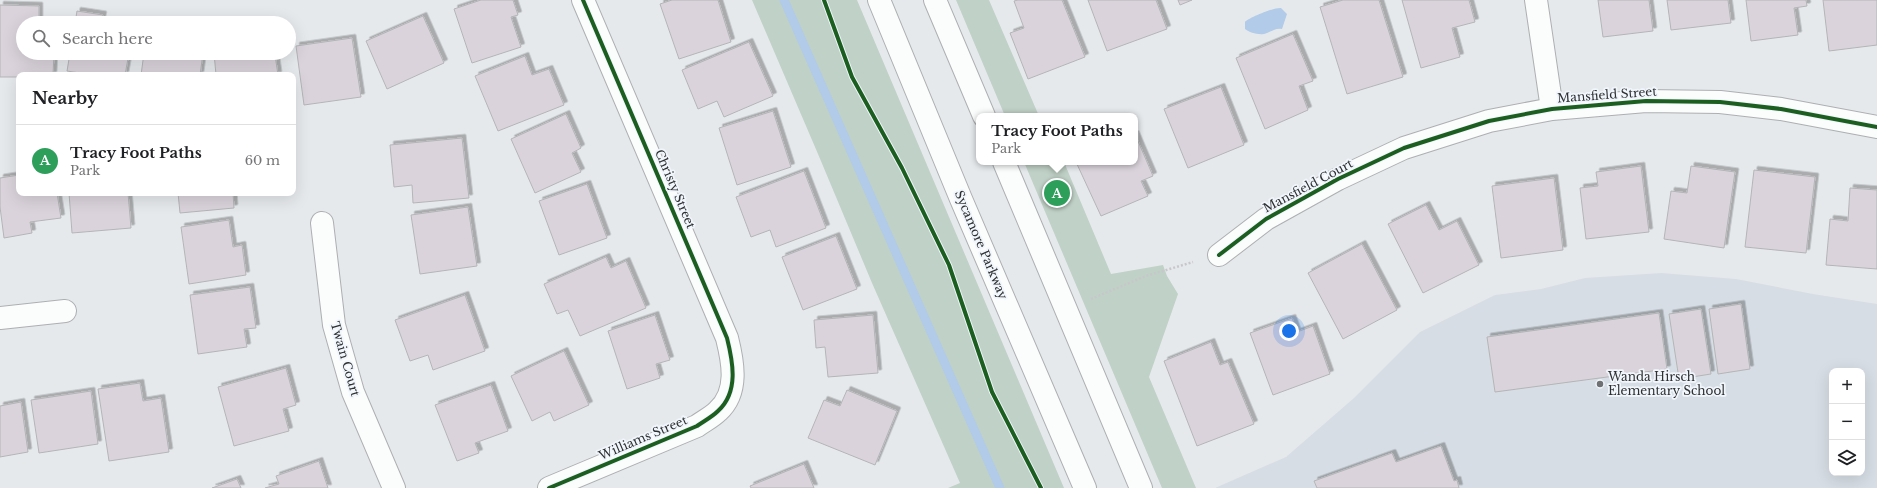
<!DOCTYPE html>
<meta charset="utf-8">
<style>
body{margin:0;font-family:"Libre Baskerville",serif;background:#f2f2f2;color:#202124}
.controls{position:absolute;right:12px;bottom:12px;display:grid;overflow:hidden;border-radius:8px;box-shadow:0 4px 16px #0002}
.controls button{width:36px;height:36px;display:grid;place-items:center;padding:0;border:0;border-bottom:1px solid #e0e0e0;background:#fff;color:#202124;font:20px sans-serif}
.you{position:absolute;left:1289px;top:331px;width:14px;height:14px;margin:-10px;border:3px solid #fff;border-radius:50%;background:#1a73e8;box-shadow:0 0 0 6px #1a73e833}
.badge{display:grid;place-items:center;width:26px;height:26px;border-radius:50%;background:#2563eb;color:#fff;font-size:13px;font-weight:700}
.pin{position:absolute;translate:-50% -50%;border:2px solid #fff;box-shadow:0 1px 4px #0006}
.popup{position:absolute;left:976px;top:113px;width:162px;height:52px;box-sizing:border-box;display:grid;place-content:center;border-radius:8px;background:#fff;filter:drop-shadow(0 1px 3px #0005);font-size:13px;white-space:nowrap;color:#757577}
.popup b{font-size:15px;color:#202124}
.popup::after{content:'';position:absolute;left:50%;top:100%;margin-left:-8px;border:8px solid transparent;border-top-color:#fff}
.list{margin:0;padding:0;list-style:none}
h2{display:flex;justify-content:space-between;align-items:center;height:52px;margin:0;padding:0 16px;font-size:17px}
h2 small{font-size:13px;font-weight:400;color:#757577}
.list li{display:grid;grid-template-columns:26px 1fr auto;gap:12px;align-items:center;box-sizing:border-box;height:72px;padding:0 16px;border-top:1px solid #e0e0e0}
.list b{display:block;font-size:15px;white-space:nowrap}
.list p{margin:0;font-size:13px;white-space:nowrap;color:#757577}
.list em{font-size:13px;font-style:normal;color:#757577}
.icon{flex:none;width:22px;height:22px;fill:none;stroke:currentColor;stroke-width:2;stroke-linecap:round;stroke-linejoin:round}
.map{position:relative;flex:none;width:1877px;height:488px;overflow:hidden}
.search{position:absolute;background:#fff;box-shadow:0 4px 16px #0002;left:16px;top:16px;width:280px;height:44px;display:flex;align-items:center;gap:10px;box-sizing:border-box;padding:0 14px;border-radius:22px;color:#757577;font-size:15px}
.panel{position:absolute;background:#fff;box-shadow:0 4px 16px #0002;left:16px;top:72px;width:280px;height:124px;border-radius:8px}
.map>svg:first-child{display:block}
.built{fill:#d6dde4;fill-rule:evenodd}
.green{fill:#c0d1c7}
.water{fill:#b1cbe8}
.lines{fill:none;stroke-linecap:round;stroke-linejoin:round}
.stream{stroke:#b1cbe8;stroke-width:9}
.building{fill:#dad3db;stroke:#b4b5b7;filter:url(#shadow)}
.street-casing{stroke:#adafb1;stroke-width:24}
.secondary-casing{stroke:#adafb1;stroke-width:24}
.path{stroke:#c7c7c9;stroke-width:2.5;stroke-dasharray:2 2;stroke-linecap:butt}
.street{stroke:#fbfcfc;stroke-width:22}
.secondary{stroke:#fbfcfc;stroke-width:22}
.cycleway-casing{stroke:#f1f6fc;stroke-width:6}
.cycleway{stroke:#1b5e20;stroke-width:4}
.poi-dot{fill:#6e7072;stroke:#f1f6fc;stroke-width:1.5}
.labels{text-anchor:middle;stroke-width:3.5;stroke-linejoin:round;paint-order:stroke}
.street-label{font-size:12px;fill:#2d2f31;stroke:#f1f6fc}
.poi-label{font-size:12px;fill:#2d2f31;stroke:#f1f6fc;text-anchor:start}
</style>
<div class="map">
<svg width="1877" height="488" viewBox="0 0 1877 488">
<defs>
<filter id="shadow"><feDropShadow dx="3.5" dy="-3.5" stdDeviation="0" flood-color="#0004"/></filter>
</defs>
<rect width="100%" height="100%" fill="#e6e9ec"/>
<path class="built" d="M1661,273L1736,279L1813,294L1877,304V488H1215L1286,457L1354,398L1420,332L1495,295L1541,289L1585,278ZM1832,371H1862V473H1832Z"/>
<path class="green" d="M752,0H857L1064,488H948L960,483L872,283L818,154Z
M956,0H989L1039,116H1005Z
M1024,162H1064L1111,274L1163,265L1167,276L1178,294L1149,377L1196,488H1162Z"/>
<path class="water" d="M1281,8L1287,14L1282,29C1275,28 1273,31 1267,33C1261,36 1250,33 1245,29V22C1248,18 1275,7 1281,8Z"/>
<g class="lines">
<path class="stream" d="M784,0L1000,488"/>
</g>
<path class="building" d="M481,0H513L518,15L511,17L521,47L472,63L454,9Z
M672,0H718L731,42L679,59L660,4Z
M1018,0H1062L1085,57L1028,79L1010,33L1024,28L1014,1Z
M1088,0H1156L1167,29L1107,51Z
M1178,0H1192L1180,5Z
M1343,0H1379L1403,77L1347,94L1320,7Z
M1402,0H1469L1475,22L1452,28L1460,57L1421,68Z
M1598,0H1649L1653,31L1603,37Z
M1667,0H1728L1731,23L1671,30Z
M1746,0H1806L1807,6L1794,8L1798,35L1751,41Z
M1823,0H1877V45L1829,51Z
M0,5L39,6V23H23V53H54L53,75H19V77H0Z
M77,11L103,15L101,23H75Z
M423,16L444,63L387,89L366,41Z
M1293,34L1313,81L1299,86L1308,110L1265,129L1236,58Z
M352,38L361,97L304,105L296,46Z
M749,42L773,96L724,117L717,101L698,109L682,70Z
M70,53H129L125,75H92L67,71Z
M144,53H203L200,75H141Z
M214,53H259V56L275,55L278,75H216Z
M525,56L532,75L549,69L564,105L498,131L475,76Z
M1221,87L1244,145L1188,168L1164,109Z
M773,111L791,167L737,185L719,128Z
M566,114L581,148L572,153L581,172L535,193L511,139Z
M1135,134L1153,176L1141,181L1148,196L1101,216L1076,162H1135Z
M462,138L469,198L413,203L412,185L394,187L390,145Z
M1641,166L1649,232L1586,239L1580,188L1598,186L1596,172Z
M1691,166L1735,172L1724,248L1664,239L1671,191L1687,193Z
M1754,170L1815,177L1806,253L1745,247Z
M804,171L826,228L776,247L770,230L751,237L736,197Z
M19,175V193H57L61,218L30,222L32,233L4,238L0,207V178Z
M1554,178L1563,250L1501,258L1492,186Z
M587,184L607,238L559,255L539,201Z
M1850,188L1877,190V269L1826,265L1830,219L1848,221Z
M69,193H128L131,228L72,233Z
M178,193H233L234,208L180,213Z
M1426,205L1439,230L1457,221L1479,265L1423,293L1388,224Z
M468,207L477,266L420,274L411,215Z
M229,220L233,247L242,245L246,275L189,284L181,227Z
M836,236L857,289L803,310L782,257Z
M1362,244L1397,310L1343,339L1308,273Z
M606,257L611,268L626,261L646,308L580,336L568,310L557,314L544,284Z
M250,287L256,328L244,329L247,347L198,354L190,295Z
M465,295L485,351L433,370L428,355L410,361L395,320Z
M1741,304L1750,369L1718,374L1709,309Z
M1701,309L1711,374L1679,379L1669,314Z
M1659,313L1667,369L1495,392L1487,337Z
M655,315L670,360L656,364L660,378L627,389L608,331Z
M873,315L878,373L828,377L825,347L816,348L814,320Z
M1292,318L1297,332L1313,326L1330,374L1273,395L1250,333Z
M1211,342L1220,365L1228,362L1254,424L1197,446L1164,361Z
M564,351L589,405L554,421L550,412L532,421L511,376Z
M286,368L296,405L283,409L289,431L234,446L218,387Z
M140,383L143,401L161,398L169,452L109,461L98,389Z
M491,385L508,431L475,443L479,453L457,461L435,405Z
M847,390L897,411L875,465L808,438L824,400L840,406Z
M91,391L98,444L39,453L31,400Z
M21,402L28,452L0,457V406Z
M1441,446L1454,481L1457,480L1459,488H1317L1314,481L1392,453L1396,462Z
M319,461L328,488H265L279,484L276,476Z
M804,464L814,488H751L750,486Z
M237,479L241,488H212Z"/>
<g class="lines">
<g class="street-casing">
<path id="street" d="M1536,0L1552,109
M322,223L334,325L353,392L394,488
M1219,255L1266,219L1338,179L1404,148L1489,121L1552,109L1646,101L1720,102L1781,109L1877,127
M0,318L65,311
M549,488L697,426C704,421 712,417 718,411C739,392 733,362 727,338L583,0"/>
</g>
<g class="secondary-casing">
<path id="secondary" d="M879,0L961,199L1085,488
M935,0L984,116
M1004,162L1141,488"/>
</g>
<path class="path" d="M1091,299L1146,276L1193,262"/>
<use href="#street" class="street"/>
<use href="#secondary" class="secondary"/>
<g class="cycleway-casing">
<path id="cycleway" d="M824,0L852,77L902,168L949,265L992,392L1041,488
M1219,255L1266,219L1338,179L1404,148L1489,121L1552,109L1646,101L1720,102L1781,109L1877,127
M549,488L697,426C704,421 712,417 718,411C739,392 733,362 727,338L583,0"/>
</g>
<use href="#cycleway" class="cycleway"/>
</g>
<circle class="poi-dot" cx="1600" cy="384" r="4"/>
<g class="labels">
<g class="street-label">
<text transform="translate(1607 95) rotate(-4)" y="4">Mansfield Street</text>
<text transform="translate(1308 186) rotate(-28)" y="4">Mansfield Court</text>
<text transform="translate(675 189) rotate(67)" y="4">Christy Street</text>
<text transform="translate(981 245) rotate(67)" y="4">Sycamore Parkway</text>
<text transform="translate(345 359) rotate(74)" y="4">Twain Court</text>
<text transform="translate(643 438) rotate(-23)" y="4">Williams Street</text>
</g>
<g class="poi-label">
<text x="1608" y="381">Wanda Hirsch<tspan x="1608" dy="14">Elementary School</tspan></text>
</g>
</g>
</svg>
<div class="controls">
<button>+</button>
<button>−</button>
<button><svg class="icon" aria-label="layers" viewBox="0 0 24 24"><path d="M12 4l9 5-9 5-9-5zM3 14l9 5 9-5"/></svg></button>
</div>
<div class="you"></div>
<div class="pin badge" style="left:1057px;top:193px;background:#2e9e5b">A</div>
<div class="popup"><b>Tracy Foot Paths</b>Park</div>
<div class="search"><svg class="icon" aria-label="search" viewBox="0 0 24 24"><circle cx="10" cy="10" r="6"/><path d="M15 15l6 6"/></svg>Search here</div>
<section class="panel">
<h2>Nearby<small></small></h2>
<ul class="list">
<li><span class="badge" style="background:#2e9e5b">A</span><div><b>Tracy Foot Paths</b><p>Park</p></div><em>60 m</em></li>
</ul>
</section>
</div>
